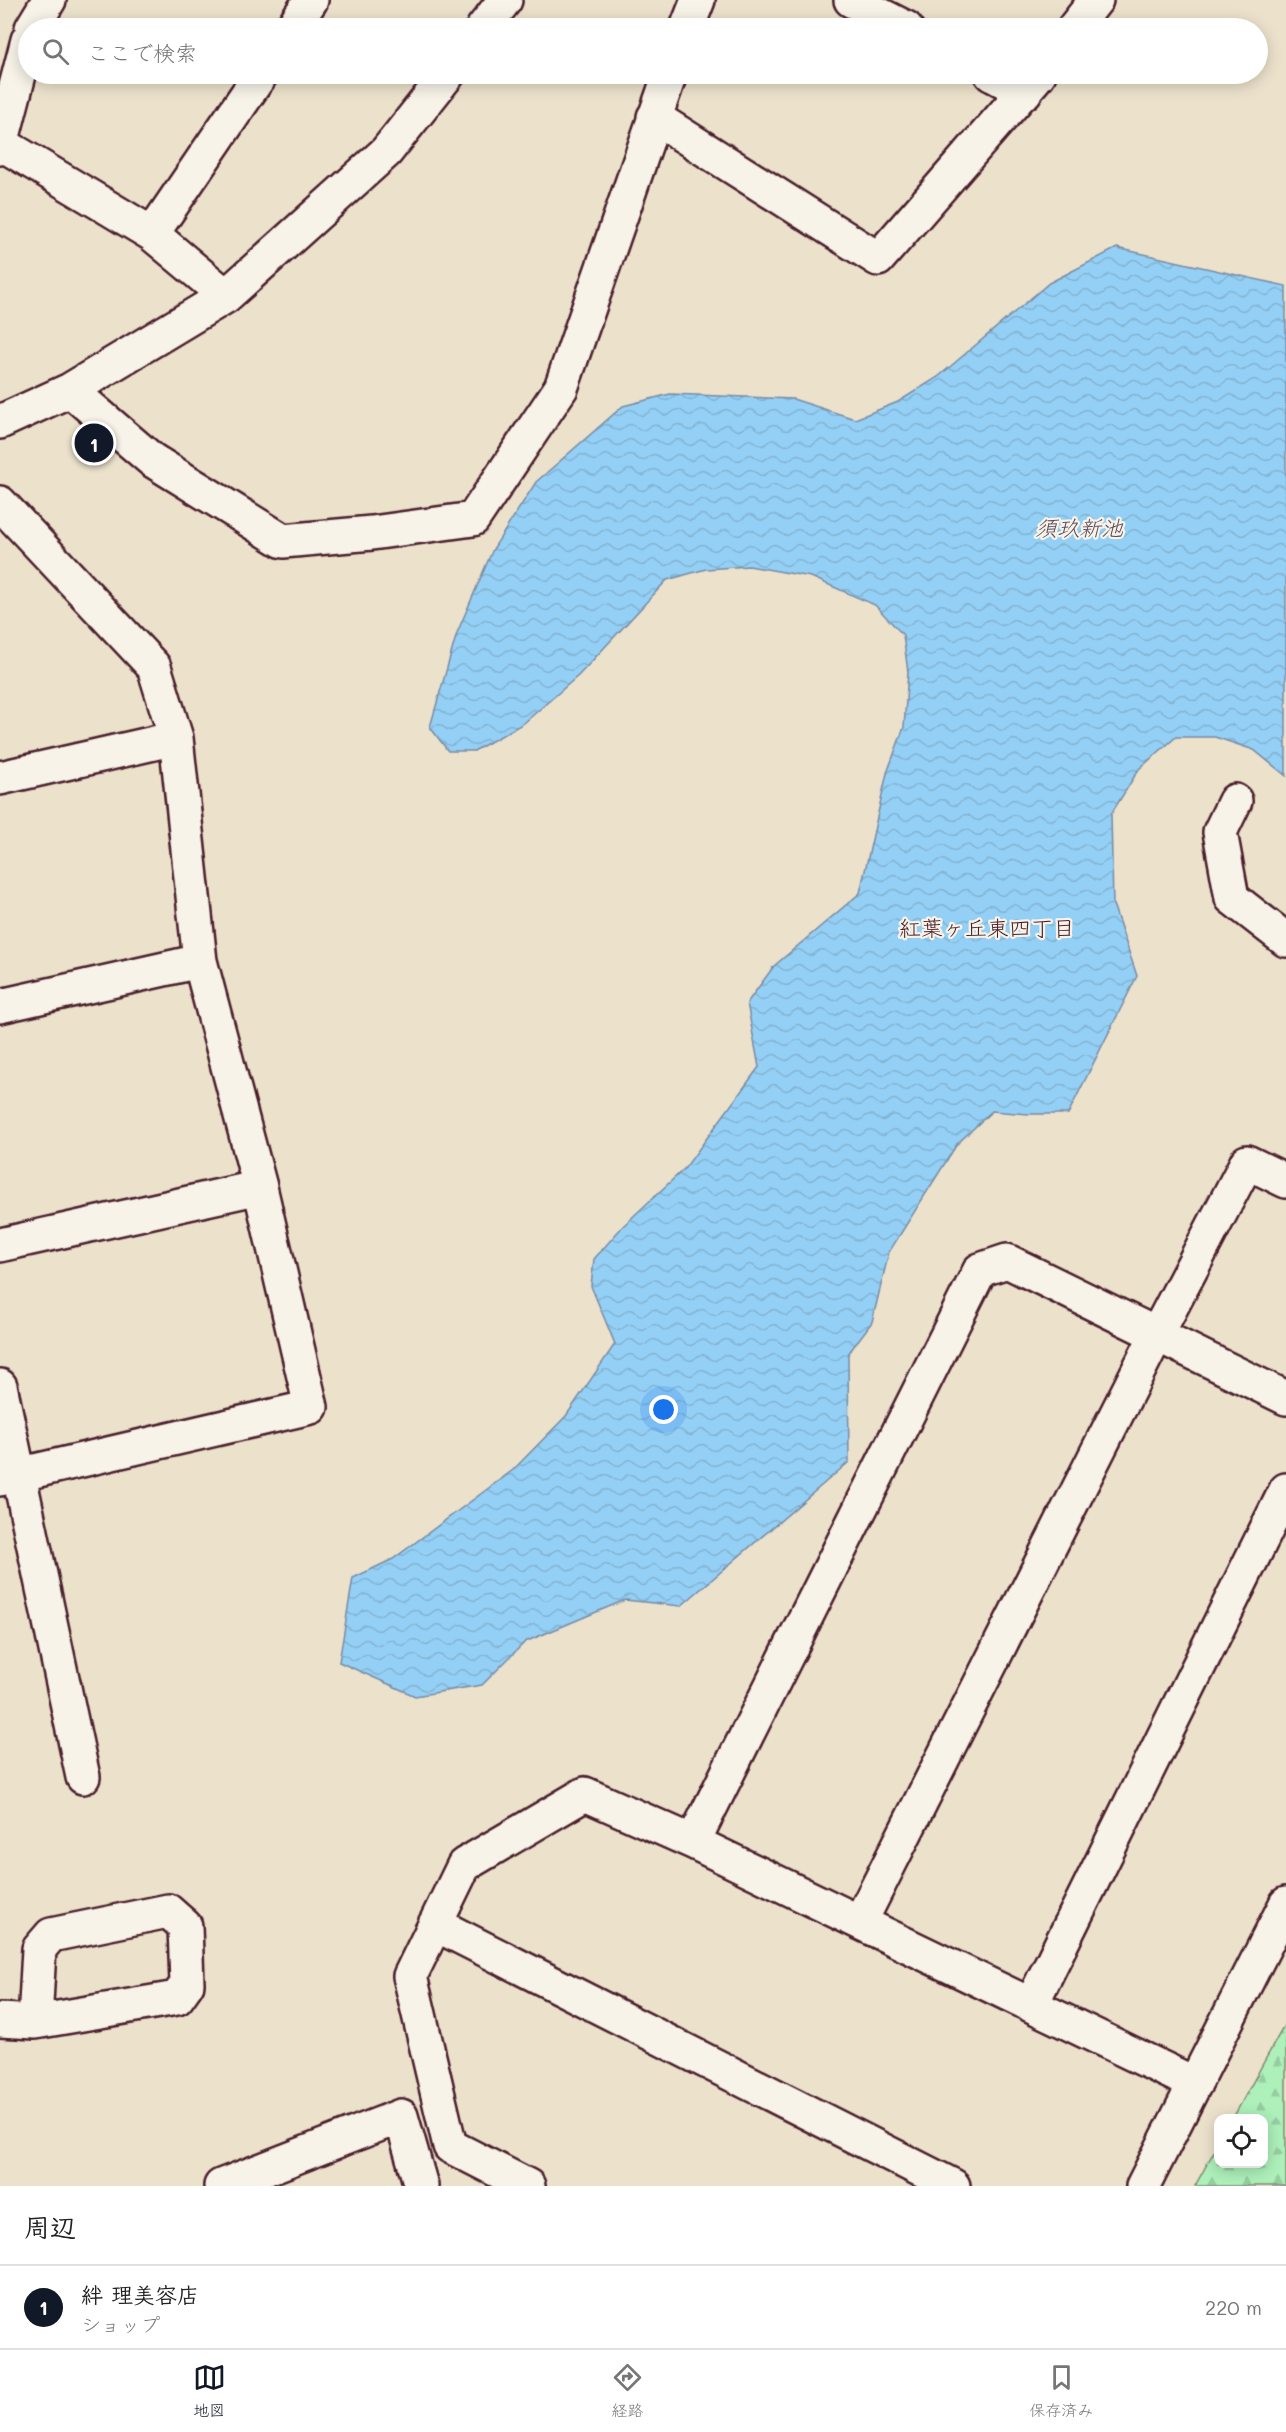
<!DOCTYPE html>
<html lang="ja">
<meta charset="utf-8">
<style>
body{margin:0;font-family:Mali,"Klee One",sans-serif;background:#f2f2f2;color:#222}
.controls{position:absolute;right:18px;bottom:18px;display:grid;overflow:hidden;border-radius:12px;box-shadow:0 3px 15px #0003}
.controls button{width:54px;height:54px;display:grid;place-items:center;padding:0;border:0;border-bottom:2px solid #e0e0e0;background:#fff;color:#222;font:30px sans-serif}
.you{position:absolute;left:664px;top:1410px;width:21px;height:21px;margin:-15px;border:4px solid #fff;border-radius:50%;background:#1a73e8;box-shadow:0 0 0 9px #1a73e833}
.badge{display:grid;place-items:center;width:39px;height:39px;border-radius:50%;background:#111827;color:#fff;font-size:20px;font-weight:700}
.pin{position:absolute;translate:-50% -50%;border:3px solid #fff;box-shadow:0 2px 6px #0006}
.list{margin:0;padding:0;list-style:none}
h2{display:flex;justify-content:space-between;align-items:center;height:78px;margin:0;padding:0 24px;font-size:26px}
h2 small{font-size:20px;font-weight:400;color:#767676}
.list li{display:grid;grid-template-columns:39px 1fr auto;gap:18px;align-items:center;box-sizing:border-box;height:84px;padding:0 24px;border-top:2px solid #e0e0e0}
.list b{display:block;font-size:22px;white-space:nowrap}
.list p{margin:0;font-size:20px;white-space:nowrap;color:#767676}
.list em{font-size:20px;font-style:normal;color:#767676}
.icon{flex:none;width:33px;height:33px;fill:none;stroke:currentColor;stroke-width:2;stroke-linecap:round;stroke-linejoin:round}
.map{position:relative;flex:none;width:1286px;height:2186px;overflow:hidden}
.search{position:absolute;background:#fff;box-shadow:0 3px 15px #0003;left:18px;right:18px;top:18px;height:66px;display:flex;align-items:center;gap:15px;box-sizing:border-box;padding:0 21px;border-radius:33px;color:#767676;font-size:22px}
.sheet{height:162px;background:#fff}
nav{display:flex;justify-content:space-around;align-items:center;box-sizing:border-box;height:84px;border-top:2px solid #e0e0e0;background:#fff;font-size:16px;color:#767676}
nav a{display:grid;justify-items:center;gap:3px}
nav .on{color:#111827}
.map>svg:first-child{display:block}
.forest{fill:url(#forest-firs);stroke:#7c8872;stroke-width:1.5}
.water{fill:url(#water-waves);stroke:#7689a4;stroke-width:1.5}
.lines{fill:none;stroke-linecap:round;stroke-linejoin:round}
.minor-casing{stroke:#4a1f2b;stroke-width:38}
.minor{stroke:#f7f3e8;stroke-width:33}
.labels{text-anchor:middle;stroke-width:4.5;stroke-linejoin:round;paint-order:stroke}
.water-label{font-size:22px;font-style:italic;fill:#5c4b5e;stroke:#f7f3e8}
.neighbourhood-label{font-size:22px;fill:#4a1f2b;stroke:#f7f3e8}
</style>
<div class="map">
<svg width="1286" height="2186" viewBox="0 0 1286 2186">
<defs>
<pattern id="forest-firs" width="22" height="20" patternUnits="userSpaceOnUse" patternTransform="scale(1.5)"><rect width="22" height="20" fill="#adf0ba"/><path d="M5 1l3.5 6h-7zM16 11l3.5 6h-7z" fill="#96cda0"/></pattern>
<pattern id="water-waves" width="16" height="10" patternUnits="userSpaceOnUse" patternTransform="scale(1.5)"><rect width="16" height="10" fill="#94d0f5"/><path d="M0 5q4-4 8 0t8 0" fill="none" stroke="#81b2d2"/></pattern>
</defs>
<rect width="100%" height="100%" fill="#ece2cc"/>
<filter id="ink" filterUnits="userSpaceOnUse"><feTurbulence type="fractalNoise" baseFrequency=".0167" numOctaves="2"/><feDisplacementMap in="SourceGraphic" scale="12" xChannelSelector="R" yChannelSelector="G"/><feConvolveMatrix kernelMatrix="1 2 1 2 8 2 1 2 1" color-interpolation-filters="sRGB"/></filter>
<g filter="url(#ink)">
<path class="forest" d="M1286,2022V2186H1195L1218,2144V2164H1264V2118H1233Z"/>
<path class="water" d="M1117,248L1286,286V776L1254,750L1215,737H1176L1139,769L1111,814L1113,904L1137,976L1068,1114H1029L992,1111L957,1144L889,1252L872,1322L848,1354L849,1462L681,1606L625,1600L525,1642L482,1685L415,1696L339,1662L353,1578L393,1559L513,1470L566,1416L615,1344L591,1286L594,1259L623,1226L685,1168L759,1067L747,1003L774,966L860,893L887,773L904,727L908,672L903,635L875,605L811,577L749,566L706,569L667,580L579,675L524,723L474,751H448L430,727L457,633L493,549L536,482L623,406L670,394L793,399L855,419L898,402L938,377L1049,283Z"/>
<g class="lines">
<g class="minor-casing">
<path id="minor" d="M851,0L906,28
M32,28L49,0
M292,28L311,0
M483,28L505,0
M687,28L698,0
M1074,28L1096,0
M991,74L1025,92
M654,117L878,259L1039,74
M2,144L152,234
M0,148L28,40
M226,296L152,234L261,74
M70,390L152,460L283,541L372,533L473,519L561,388L670,74
M0,422L70,390L226,296L386,152L448,74
M0,503L154,667L176,738L200,961L260,1187L0,1245
M0,778L176,738
M1235,801L1220,832L1232,898L1286,940
M0,1006L200,961
M0,1386L83,1777
M0,1479L311,1407L260,1187
M860,1922L1157,1334L1247,1162L1286,1181
M435,1924L953,2186
M1031,2005L1286,1490
M0,2020L35,2022L177,1998L187,1984L185,1926L168,1911L51,1935L39,1949L35,2022
M1195,2084L693,1842L980,1270L1007,1261L1286,1398
M221,2186L401,2116L421,2186
M528,2186L450,2146L410,1976L464,1865L585,1794L693,1842
M1143,2186L1286,1904"/>
</g>
<use href="#minor" class="minor"/>
</g>
</g>
<g class="labels">
<g class="water-label">
<text x="1079" y="536">須玖新池</text>
</g>
<g class="neighbourhood-label">
<text x="987" y="936">紅葉ヶ丘東四丁目</text>
</g>
</g>
</svg>
<div class="controls">
<button><svg class="icon" aria-label="locate" viewBox="0 0 24 24"><circle cx="12" cy="12" r="6"/><path d="M12 2v4M12 18v4M2 12h4M18 12h4"/></svg></button>
</div>
<div class="you"></div>
<div class="pin badge" style="left:94px;top:443px">1</div>
<div class="search"><svg class="icon" aria-label="search" viewBox="0 0 24 24"><circle cx="10" cy="10" r="6"/><path d="M15 15l6 6"/></svg>ここで検索</div>
</div>
<section class="sheet">
<h2>周辺<small></small></h2>
<ul class="list">
<li><span class="badge">1</span><div><b>絆 理美容店</b><p>ショップ</p></div><em>220 m</em></li>
</ul>
</section>
<nav>
<a class="on"><svg class="icon" aria-label="map" viewBox="0 0 24 24"><path d="M3 6l6-2 6 2 6-2v14l-6 2-6-2-6 2zM9 4v14M15 6v14"/></svg>地図</a>
<a><svg class="icon" aria-label="directions" viewBox="0 0 24 24"><path d="M12 3l9 9-9 9-9-9zM9 14v-3h6M13 9l2 2-2 2"/></svg>経路</a>
<a><svg class="icon" aria-label="saved" viewBox="0 0 24 24"><path d="M7 4h10v16l-5-4-5 4z"/></svg>保存済み</a>
</nav>
